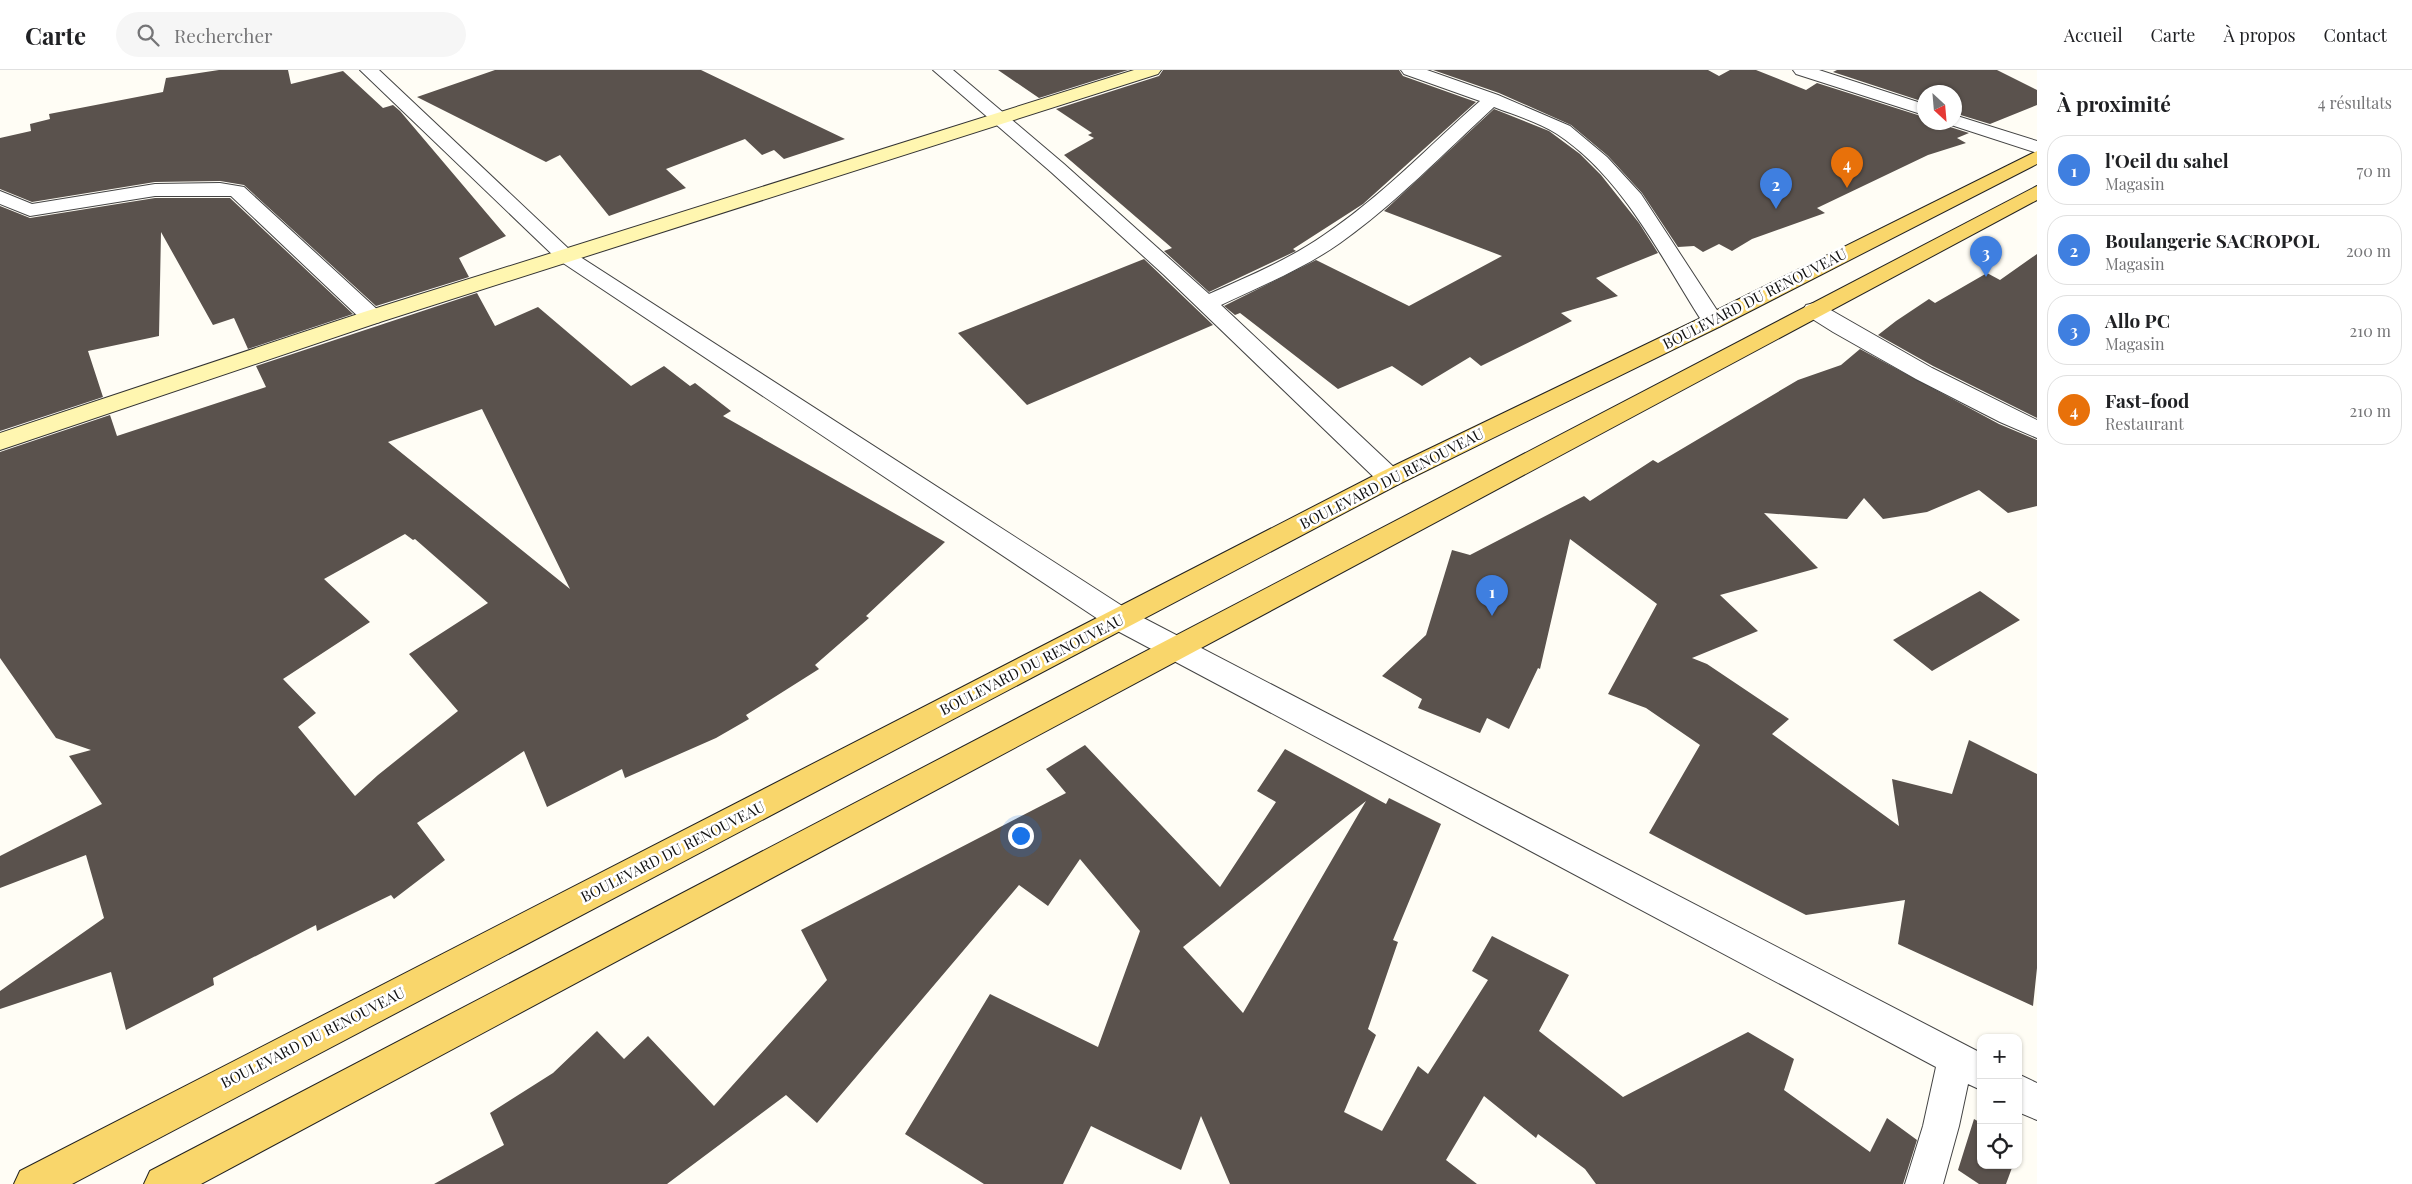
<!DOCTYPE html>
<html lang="fr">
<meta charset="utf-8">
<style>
body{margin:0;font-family:"Playfair Display",serif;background:#f6f6f6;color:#202124}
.controls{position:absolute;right:15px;bottom:15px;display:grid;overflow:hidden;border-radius:10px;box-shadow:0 1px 4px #0004}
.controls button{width:45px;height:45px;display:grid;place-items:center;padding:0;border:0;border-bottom:1px solid #e0e0e0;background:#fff;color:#202124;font:25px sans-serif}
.compass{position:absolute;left:1917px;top:15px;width:45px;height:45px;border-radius:50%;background:#fff;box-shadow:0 1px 4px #0004;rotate:154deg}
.you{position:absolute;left:1020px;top:765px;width:18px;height:18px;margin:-12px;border:4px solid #fff;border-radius:50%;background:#1a73e8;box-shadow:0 0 0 8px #1a73e833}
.badge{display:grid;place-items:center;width:32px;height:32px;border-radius:50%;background:#c4262e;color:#fff;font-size:16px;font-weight:700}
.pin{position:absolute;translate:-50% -41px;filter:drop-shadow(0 1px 2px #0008)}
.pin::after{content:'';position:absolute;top:26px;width:18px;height:15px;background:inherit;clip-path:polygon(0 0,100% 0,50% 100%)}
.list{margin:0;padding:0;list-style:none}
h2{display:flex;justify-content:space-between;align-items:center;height:65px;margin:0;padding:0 20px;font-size:21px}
h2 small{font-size:16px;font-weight:400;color:#757577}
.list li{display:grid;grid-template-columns:32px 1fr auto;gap:15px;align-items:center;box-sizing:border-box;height:70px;margin:0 10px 10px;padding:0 10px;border:1px solid #e0e0e0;border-radius:20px}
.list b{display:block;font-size:19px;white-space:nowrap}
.list p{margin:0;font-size:16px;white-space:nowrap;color:#757577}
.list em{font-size:16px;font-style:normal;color:#757577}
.icon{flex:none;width:28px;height:28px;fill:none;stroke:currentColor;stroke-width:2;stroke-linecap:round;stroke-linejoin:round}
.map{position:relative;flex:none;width:2037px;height:1114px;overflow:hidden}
header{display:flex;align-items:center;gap:30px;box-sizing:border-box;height:70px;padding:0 25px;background:#fff;border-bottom:1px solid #e0e0e0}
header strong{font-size:24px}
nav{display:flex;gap:28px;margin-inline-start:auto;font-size:18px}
.search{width:350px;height:45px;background:#f6f6f6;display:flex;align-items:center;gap:12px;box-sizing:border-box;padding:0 18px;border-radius:28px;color:#757577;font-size:19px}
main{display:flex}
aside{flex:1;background:#fff}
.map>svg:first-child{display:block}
.building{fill:#5a524d;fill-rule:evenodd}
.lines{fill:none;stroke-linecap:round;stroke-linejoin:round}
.minor-casing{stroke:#444;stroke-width:2}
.secondary-casing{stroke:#333;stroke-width:2}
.primary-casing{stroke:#222;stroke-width:2}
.minor{fill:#fff;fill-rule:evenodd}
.secondary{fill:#fff6b0;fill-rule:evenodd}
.primary{fill:#f9d66b;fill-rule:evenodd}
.labels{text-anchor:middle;stroke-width:5;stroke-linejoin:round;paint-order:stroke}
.street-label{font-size:15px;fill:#111;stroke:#fff}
</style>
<header>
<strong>Carte</strong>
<div class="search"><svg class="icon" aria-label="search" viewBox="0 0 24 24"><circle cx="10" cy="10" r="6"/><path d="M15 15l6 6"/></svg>Rechercher</div>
<nav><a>Accueil</a><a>Carte</a><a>À propos</a><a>Contact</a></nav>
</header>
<main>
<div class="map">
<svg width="2037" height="1114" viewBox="0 0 2037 1114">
<rect width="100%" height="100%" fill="#fffdf5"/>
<path class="building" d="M219,0H288L291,14L343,1L383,38L393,35L400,41L506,166L459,188L469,207L376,236L244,115L220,111L155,112L32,132L0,119V68L31,61L30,54L50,49L49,44L163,22L166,8Z
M495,0H701L845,69L784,89L774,80L762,85L745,69L666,99L686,118L609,146L560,85L546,92L417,27Z
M998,0H1128L1039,28Z
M1163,0H1399L1403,6L1476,32L1363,134L1293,179L1296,181L1209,222L1164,181L1172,178L1064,85L1094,68L1088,65L1092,63L1056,39L1159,6Z
M1433,0H1708L1719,6L1730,0H1756L1806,20L1817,13L1924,47V52H1947V56L1969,63L1957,68L1966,73L1928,85L1817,138L1825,143L1752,169L1732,181L1719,174L1703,182L1694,176L1678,177L1642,123L1608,86L1571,55L1499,23Z
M1837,0H1997L2037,20V35L1990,54L1954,43V22H1924V32L1833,2Z
M1494,39L1549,61L1580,84L1601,105L1639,153L1658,183L1596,208L1618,226L1561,243L1572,251L1481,296L1470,287L1422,316L1392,296L1338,319L1240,243L1235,245L1224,236L1316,190L1409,236L1502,186L1384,141Z
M155,128H230L353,244L248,279L234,248L213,255L161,162L159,266L88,281L103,327L0,361V136L30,148Z
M2037,184V348L1933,296L1878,265L1896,251L1929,229L1935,233L1987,203L2000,210Z
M1144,189L1213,255L1027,335L958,263Z
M477,223L495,256L538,237L631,316L664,296L690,316L695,313L731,341L723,346L945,472L866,546L869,548L815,595L819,599L746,645L749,649L716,668L625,708L622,699L547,737L524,681L417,753L445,790L394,829L391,825L317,861L316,855L213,908L214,915L126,960L111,902L0,939V921L104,848L86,785L0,818V786L102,734L69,686L91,680L56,668L0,588V382L110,345L117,366L266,317L256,296ZM482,339L570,519L388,372ZM405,464L413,470L415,469L488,533L409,584L458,641L378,705L355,726L298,657L316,643L283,609L370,552L324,509Z
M1860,279L1999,354L2037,370V436L2008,443L1979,420L1927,442L1883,449L1864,428L1847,449L1764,443L1818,498L1720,525L1758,561L1692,588L1707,594L1789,649L1772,664L1899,756L1892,709L1952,724L1969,670L2037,704V898L2033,936L1898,874L1905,830L1806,845L1649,763L1700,675L1646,638L1608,624L1657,534L1570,469L1540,599L1538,598L1509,659L1487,648L1480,663L1418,638L1422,629L1382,606L1426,565L1452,480L1470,485L1584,426L1590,431L1653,390L1658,393L1798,310L1841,295Z
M1980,521L2020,550L1932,601L1893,570Z
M1085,675L1220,817L1276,732L1257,721L1285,679L1386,734L1389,728L1441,754L1393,870L1398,872L1368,959L1376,965L1344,1042L1382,1061L1418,996L1428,1004L1488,910L1472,901L1492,866L1569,905L1539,961L1623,1027L1748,962L1794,989L1784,1020L1870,1082L1887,1048L1917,1070L1903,1114H1596L1585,1099L1538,1064L1536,1068L1484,1026L1446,1090L1477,1114H1230L1201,1046L1181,1100L1091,1056L1063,1114H984L905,1064L990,924L1098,977L1140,861L1080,789L1048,836L1019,815L817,1053L786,1025L667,1114H434L504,1075L490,1043L553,1003L597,961L624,989L648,966L714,1036L827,910L801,860L1066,723L1046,699ZM1366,731L1243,943L1183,877Z
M1974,1049L1981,1053V1095H2013L2006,1114H1979L1958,1100Z"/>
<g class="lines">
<g class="minor-casing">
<path id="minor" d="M360,0H379L571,181L1130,541L1981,983V1020L1968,1014L1959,1056L1943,1114H1905L1923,1056L1936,997L1110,557L557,189Z
M933,0H953L1064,94L1209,224C1249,206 1288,190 1324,165C1381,127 1429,76 1480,31L1404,4L1401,0H1427L1498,25L1570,56L1607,87L1641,124L1724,251L1721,256L1713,258L1705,256C1662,190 1625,109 1557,64C1539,52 1514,45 1494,37C1444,83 1395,134 1340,173C1303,199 1261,216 1221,235L1399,402L1402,408L1399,414L1390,417L1381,414L1163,204L1051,102Z
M1793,0H1819L1924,34V45L1796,4Z
M1954,45L2037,71V83L1948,54L1954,52Z
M220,113L244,117L380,242L383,247L380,252L372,254L364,252L231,126H155L30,146L0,134V121L32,134L155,114Z
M1814,233L1822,235L1932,298L2037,350V368L2000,352L1916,309L1833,262L1806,245L1803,240L1806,235Z
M2018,1004L2037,1013V1050L2018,1042Z"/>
</g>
<g class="secondary-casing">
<path id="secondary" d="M1134,0H1161L1158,4L380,252L0,380V363L364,242Z"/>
</g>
<g class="primary-casing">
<path id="primary" d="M2037,81V94L1721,256L1399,414L72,1114H14L20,1101L1381,402L1705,246Z
M2037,116V130L201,1114H144L150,1101Z"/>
</g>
<use href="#minor" class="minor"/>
<use href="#secondary" class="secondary"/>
<use href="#primary" class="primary"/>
</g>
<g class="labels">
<g class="street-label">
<text transform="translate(1755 229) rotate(-27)" y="5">BOULEVARD DU RENOUVEAU</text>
<text transform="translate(1392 409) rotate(-27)" y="5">BOULEVARD DU RENOUVEAU</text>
<text transform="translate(1032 595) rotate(-27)" y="5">BOULEVARD DU RENOUVEAU</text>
<text transform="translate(673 782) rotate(-27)" y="5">BOULEVARD DU RENOUVEAU</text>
<text transform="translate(313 968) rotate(-27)" y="5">BOULEVARD DU RENOUVEAU</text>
</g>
</g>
</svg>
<div class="controls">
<button>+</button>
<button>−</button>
<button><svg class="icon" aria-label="locate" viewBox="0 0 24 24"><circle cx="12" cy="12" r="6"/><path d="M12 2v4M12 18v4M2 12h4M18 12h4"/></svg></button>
</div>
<svg class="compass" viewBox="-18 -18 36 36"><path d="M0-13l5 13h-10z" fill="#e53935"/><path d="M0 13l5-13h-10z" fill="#757577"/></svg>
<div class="you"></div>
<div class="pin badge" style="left:1492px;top:546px;background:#3f7fe0">1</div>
<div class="pin badge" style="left:1776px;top:139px;background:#3f7fe0">2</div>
<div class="pin badge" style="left:1986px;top:207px;background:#3f7fe0">3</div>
<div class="pin badge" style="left:1847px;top:118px;background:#e8710a">4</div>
</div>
<aside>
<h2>À proximité<small>4 résultats</small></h2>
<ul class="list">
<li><span class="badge" style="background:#3f7fe0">1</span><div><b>l'Oeil du sahel</b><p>Magasin</p></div><em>70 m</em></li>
<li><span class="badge" style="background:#3f7fe0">2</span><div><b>Boulangerie SACROPOL</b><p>Magasin</p></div><em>200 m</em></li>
<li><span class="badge" style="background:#3f7fe0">3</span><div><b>Allo PC</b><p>Magasin</p></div><em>210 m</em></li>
<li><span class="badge" style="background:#e8710a">4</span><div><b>Fast-food</b><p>Restaurant</p></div><em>210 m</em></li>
</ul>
</aside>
</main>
